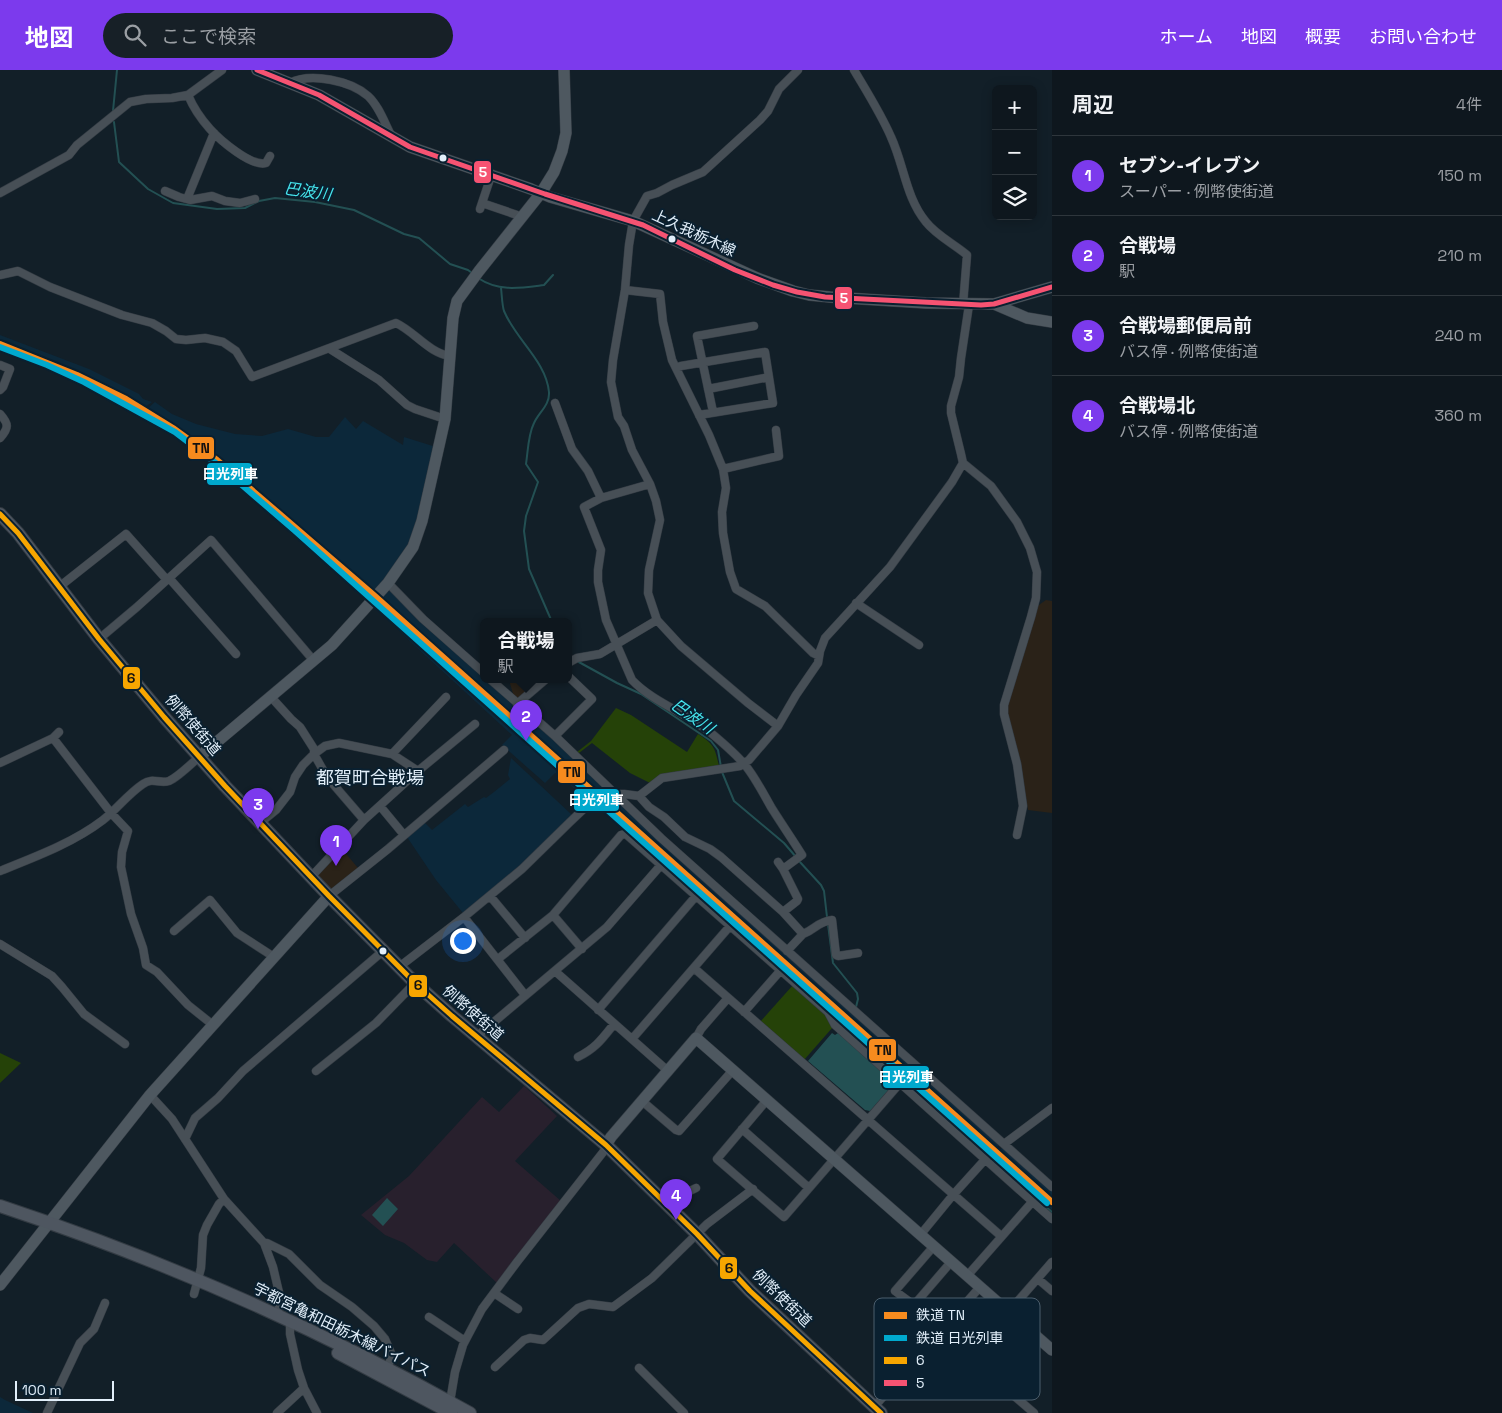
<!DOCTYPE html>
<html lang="ja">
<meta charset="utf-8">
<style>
body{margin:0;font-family:"Space Grotesk","Noto Sans JP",sans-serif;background:#172027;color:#f1f3f6}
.controls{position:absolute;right:15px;top:15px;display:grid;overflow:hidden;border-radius:8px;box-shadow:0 2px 12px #0003}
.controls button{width:45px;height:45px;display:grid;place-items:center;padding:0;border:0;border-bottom:1px solid #2e363c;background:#0e171e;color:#f1f3f6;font:25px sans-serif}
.scale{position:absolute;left:15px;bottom:12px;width:99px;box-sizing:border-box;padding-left:5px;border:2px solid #e2effa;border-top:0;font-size:14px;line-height:18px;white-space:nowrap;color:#e2effa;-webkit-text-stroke:4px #0a2030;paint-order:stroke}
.you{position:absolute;left:462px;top:870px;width:18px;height:18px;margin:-12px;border:4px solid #fff;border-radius:50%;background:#1a73e8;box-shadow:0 0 0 8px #1a73e833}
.badge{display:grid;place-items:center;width:32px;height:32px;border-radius:50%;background:#7c3aed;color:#fff;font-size:16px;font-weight:700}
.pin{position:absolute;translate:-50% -41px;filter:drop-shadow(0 1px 2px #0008)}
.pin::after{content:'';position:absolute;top:26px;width:18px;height:15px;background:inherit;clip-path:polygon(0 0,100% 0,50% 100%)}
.popup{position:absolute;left:480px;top:548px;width:92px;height:65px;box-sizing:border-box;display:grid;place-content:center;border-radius:8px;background:#0e171e;filter:drop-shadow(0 1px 4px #0005);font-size:16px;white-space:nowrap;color:#9b9fa4}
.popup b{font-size:19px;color:#f1f3f6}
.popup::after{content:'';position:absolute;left:50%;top:100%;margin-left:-10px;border:10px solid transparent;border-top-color:#0e171e}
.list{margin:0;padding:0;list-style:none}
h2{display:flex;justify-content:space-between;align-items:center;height:65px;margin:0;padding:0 20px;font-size:21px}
h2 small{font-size:16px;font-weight:400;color:#9b9fa4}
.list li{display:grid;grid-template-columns:32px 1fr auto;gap:15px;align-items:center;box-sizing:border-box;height:80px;padding:0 20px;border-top:1px solid #2e363c}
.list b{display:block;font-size:19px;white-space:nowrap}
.list p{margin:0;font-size:16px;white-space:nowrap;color:#9b9fa4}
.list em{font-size:16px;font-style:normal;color:#9b9fa4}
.icon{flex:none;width:28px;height:28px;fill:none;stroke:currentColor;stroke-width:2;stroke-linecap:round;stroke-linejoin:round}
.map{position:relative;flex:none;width:1052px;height:1343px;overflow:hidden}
header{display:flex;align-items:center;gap:30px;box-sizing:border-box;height:70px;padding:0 25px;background:#7c3aed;color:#fff}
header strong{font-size:24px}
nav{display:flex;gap:28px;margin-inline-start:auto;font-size:18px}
.search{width:350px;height:45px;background:#172027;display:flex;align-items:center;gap:12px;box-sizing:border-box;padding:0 18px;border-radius:28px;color:#9b9fa4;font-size:19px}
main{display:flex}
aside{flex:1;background:#0e171e}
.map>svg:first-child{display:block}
.commercial{fill:#2a2218}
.built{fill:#0c283a}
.education{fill:#28202d}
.green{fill:#254208}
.water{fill:#235053}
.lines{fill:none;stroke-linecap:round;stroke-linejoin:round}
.stream{stroke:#235053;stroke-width:2}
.street-casing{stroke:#333b43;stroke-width:9}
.secondary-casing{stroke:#333b43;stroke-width:12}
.primary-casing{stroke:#333b43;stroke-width:14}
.street{stroke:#474f56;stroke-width:8}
.secondary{stroke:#4e5860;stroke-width:11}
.primary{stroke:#4e5660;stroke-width:12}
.bus-1-casing{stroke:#0a2030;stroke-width:9}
.bus-2-casing{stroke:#0a2030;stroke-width:9}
.bus-1{stroke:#f7a600;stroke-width:5}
.bus-2{stroke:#f65372;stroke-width:5}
.rail-1-casing{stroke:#0a2030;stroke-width:10}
.rail-2-casing{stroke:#0a2030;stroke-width:10}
.rail-1{stroke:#f68b1e;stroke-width:6}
.rail-2{stroke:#00a9ce;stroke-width:6}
.bus-dot{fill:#e2effa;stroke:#0a2030;stroke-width:2}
.labels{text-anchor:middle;stroke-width:4;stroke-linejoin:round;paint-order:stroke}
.street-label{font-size:15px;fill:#e2effa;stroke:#0a2030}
.water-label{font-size:16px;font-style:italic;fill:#46e5ed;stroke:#0a2030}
.quarter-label{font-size:18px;fill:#e2effa;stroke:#0a2030}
.key{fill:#0a2030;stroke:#4b5e6d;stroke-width:1}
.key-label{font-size:14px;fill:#e2effa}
.line-badge{stroke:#0a2030;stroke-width:2}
.badge-label{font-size:14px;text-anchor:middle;font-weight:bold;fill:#fff}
.pale-badge-label{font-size:14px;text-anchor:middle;font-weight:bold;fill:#111}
</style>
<header>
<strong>地図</strong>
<div class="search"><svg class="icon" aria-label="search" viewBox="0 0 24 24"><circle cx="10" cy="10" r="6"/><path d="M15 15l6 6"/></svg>ここで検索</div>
<nav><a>ホーム</a><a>地図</a><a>概要</a><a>お問い合わせ</a></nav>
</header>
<main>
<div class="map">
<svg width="1052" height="1343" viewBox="0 0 1052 1343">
<rect width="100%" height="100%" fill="#121f28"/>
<path class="commercial" d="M1046,530L1052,531V743L1028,740L1021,700L1006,640L1036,537Z
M509,610H542L517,629L514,627Z
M342,779L358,798L330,822L315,807Z"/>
<path class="built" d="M0,265L89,299L139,324L143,329L152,332L134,345V342L99,320L37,292L0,279Z
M155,332L172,344L196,354L235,364L262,366L288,359L316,367H329L345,347L356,359L363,351L403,375L404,367L436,377L413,466L398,493L367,530L309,473L227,403L158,354L153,353L140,345Z
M390,520L415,545L483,606L484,610H488L554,669L606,719L603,722L590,731L555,703L545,713L502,675L512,665L413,574L372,534Z
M511,688L571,744V747L521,795L463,843L436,810L407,767L424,752L432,760L465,734L468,737L484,727L486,728L494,722L510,709L508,705Z
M609,723L923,1008L998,1073L999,1075L998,1076L992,1081L988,1082L646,776L615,750L593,734Z
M1002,1078L1007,1080L1052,1121V1140L992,1086Z
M0,1327L5,1330L33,1343H0Z"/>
<path class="education" d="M524,1016L557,1046L515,1091L561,1131L520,1182L497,1213L454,1173L437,1192L427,1190L404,1173L385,1165L361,1145L409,1106L482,1027L499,1042Z"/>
<path class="green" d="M616,638L631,645L687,682L698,664C714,674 715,678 719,696L650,713L630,703L592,673L579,683L577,682L591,671Z
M793,915L825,944L833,957L804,990L760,952Z
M0,983L21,993L0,1013Z"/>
<path class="water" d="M832,963L835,965L838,963L893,1010L889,1014L892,1016L870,1041L865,1040L808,991Z
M387,1128L398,1139L383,1156L372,1145Z"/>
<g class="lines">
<path class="stream" d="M113,41L117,0
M114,52L119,92L148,119L173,133L217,139L245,138L259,131L275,128L315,132L354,140L404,164L419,168L450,194L468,200L472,203
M478,208C499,222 520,218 544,215L553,205
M501,218C502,226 502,235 504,241C516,270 546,291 549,322C550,335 539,342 534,353C528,365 528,381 526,394L538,412L526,446L524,461L529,499L552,552
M577,591L617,613L641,624L711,671L718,680L721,697
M722,702L734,731L784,773L796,787
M799,791L821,815L824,821L827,847
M828,854L833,893L857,923L858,929L856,937
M845,952L843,954V956L986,1083
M991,1088L1052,1142"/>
<g class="street-casing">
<path id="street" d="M854,0C867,22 881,44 891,67C904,95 906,128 926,152C936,165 954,174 967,185L963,235
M290,13C311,2 351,11 368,26C379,36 385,54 392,67
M188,25C193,37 201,49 210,59C220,70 251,97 266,93L270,86
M165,121L179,127L190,130L212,126L225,131L240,133L255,129
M0,123L69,85L77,75L130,32L146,29L172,28L188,25L222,0
M187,129L214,63
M482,133L517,145L521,148
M480,139L491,106
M0,205L18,201L50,217L122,245L152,253L166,261L176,269L186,270L205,268L223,272L236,281L252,307L396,253C415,262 429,283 450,286
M625,220L660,224L663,252L672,290L709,365L723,399L726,418L722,442L723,463L730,502L736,519L765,536L813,583L819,586
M969,235L961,288L959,307L951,336V343L961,384L963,393L991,416L1017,452L1030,478L1037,502L1036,528L1031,547L1004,635V644L1017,694L1023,736L1017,765
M330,279L379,310L407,335L415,339L445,349
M0,295L10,299L3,317L0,320
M676,298L681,296L765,282L773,333L699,345
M708,319L769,307
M555,333L572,379L588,401L601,428
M713,342L697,266L754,256
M0,344C9,354 9,358 0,368
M723,399L779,386L776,360
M650,414L601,428L584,437L601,480L598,500V512L606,550L632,610C654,633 687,643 711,663C723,673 735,683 745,695C755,707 763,723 771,737C781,753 792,769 802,785L783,799
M169,508L236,584
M388,513L423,549L484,603
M59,517L126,464L167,510
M856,533L919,575
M99,569L137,537L211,470L314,591
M568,593L577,588L600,584L657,550
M491,610L555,666L661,768L1052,1117
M271,627L291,649L300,657L314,679V684L327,707L364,750
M517,634L545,610
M778,656L748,633L681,576L657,550L648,523L649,500L660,450L656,431L650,414L632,380L624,356L618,347L611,312L613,290L625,220L629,175L633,151L647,126L657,123L672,115L703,102L760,50L768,41L779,19L798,0
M555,666L592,629L568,606
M53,668L111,743L128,761L122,782L121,797L131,844L143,878L146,895L157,902L188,935L213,955
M392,684L446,627
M0,693L53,668L59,662
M615,724H624L639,726L649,737L664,747L685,767L710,779L721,787L783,842L803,864L787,881
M639,726L662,708L740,696L749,690L778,656L796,625L818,593L820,581L825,568L890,497L952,412L963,393
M380,736L404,765
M260,753L276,740L290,722L295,707L303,695L314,684L325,676L339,673L392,684L418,701
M778,792L783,799L798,829L797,831L783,842
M0,801C35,787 73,773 103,750C117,739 128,724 143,714C153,707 159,714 169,711C178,707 191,694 199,687
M311,807L364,750L418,701L475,654
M329,826L388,779L504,680
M490,826L525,868
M553,845L582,879
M464,847L525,925
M174,861L210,830L237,863L274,887
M803,864C816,859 817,852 832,850L836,885L838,886L858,883
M0,874L52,906L62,917L84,944L125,974
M498,889L553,845L621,765L625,764L627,765L828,942L835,955L1052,1149
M399,897L464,847L522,799L570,752L589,734
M694,898L1001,1166
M556,902L668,1001
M598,940L696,826
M744,942L781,900
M476,967L607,857L661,795
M696,968L701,959L728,928
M632,969L730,856
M578,987C596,978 602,969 614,954
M316,1001L376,953L415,913
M150,1025L172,1049L224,1129L264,1173L273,1197L281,1231L277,1244
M767,1030L717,1089L784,1147L900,1013
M642,1031L676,1060L679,1061L733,1000
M742,1059L809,1118
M185,1069L195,1048L218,1028L243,1001L383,881
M1004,1074L1052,1038
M665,1133L696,1118
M921,1164L953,1125L991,1083
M264,1173H267L289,1184L320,1215L352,1237L374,1256L385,1269L391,1283V1289L387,1298
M934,1176L895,1221L914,1235L951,1192
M967,1206L1033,1131
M1038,1209L1052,1221
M494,1223L518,1239
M194,1224L201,1198L203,1165L207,1155L219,1134L224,1129
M429,1247L465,1271
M290,1250V1264L298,1300L304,1318L317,1343
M495,1297L524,1270L530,1268L543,1270L578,1238L589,1234L613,1237L652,1208L707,1154L753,1119
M639,1298L684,1343
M450,1332L455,1302L463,1275L482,1239L517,1192L604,1081L606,1075
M874,1337L980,1217
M47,1343L80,1273L94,1259L105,1233
M277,1343L304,1318
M1034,1343L969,1287L1052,1192"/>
</g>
<g class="secondary-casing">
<path id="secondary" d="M257,0L319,25L410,77L531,119L550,127L633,151L757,208L793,221L809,225L830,227L926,233L994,234L1027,248L1052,252
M994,234L1052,217
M199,687L332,575L388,513L413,477L422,451L445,349L453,248L457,231L479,201L541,123L554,102L562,81L566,63L564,0
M606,1075L611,1067L696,968L1052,1280
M0,1215L150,1025L329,826"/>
</g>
<g class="primary-casing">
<path id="primary" d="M0,444L18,463L99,569L164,647L225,716L329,826L415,913L452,946L606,1075L697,1164L750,1221L881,1343
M0,1136C163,1190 320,1259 470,1343
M338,1283L451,1343"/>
</g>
<use href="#street" class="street"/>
<use href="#secondary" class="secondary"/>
<use href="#primary" class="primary"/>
<g class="bus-1-casing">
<path id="bus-1" d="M0,444L18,463L99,569L164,647L225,716L329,826L415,913L452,946L606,1075L697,1164L750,1221L881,1343"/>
</g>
<g class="bus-2-casing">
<path id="bus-2" d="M257,0L319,25L410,77L545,124L643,155L735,200L773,215L797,222L825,227L981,235L994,234L1052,217"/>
</g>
<use href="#bus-1" class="bus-1"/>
<use href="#bus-2" class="bus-2"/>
<g class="rail-1-casing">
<path id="rail-1" d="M0,274L77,305L126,329L173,358L217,390L375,526L1052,1132"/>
</g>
<g class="rail-2-casing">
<path id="rail-2" d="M0,277L47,295L84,312L175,362L221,397L294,460L1047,1133"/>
</g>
<use href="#rail-1" class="rail-1"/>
<use href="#rail-2" class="rail-2"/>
</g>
<g class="bus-dot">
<circle cx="443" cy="88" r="4.5"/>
<circle cx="672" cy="169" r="4.5"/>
<circle cx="383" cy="881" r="4.5"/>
</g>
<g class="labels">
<g class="street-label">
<text transform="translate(694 163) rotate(25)" y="5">上久我栃木線</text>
<text transform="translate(193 655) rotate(49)" y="5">例幣使街道</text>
<text transform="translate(473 943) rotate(41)" y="5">例幣使街道</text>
<text transform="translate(782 1228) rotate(44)" y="5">例幣使街道</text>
<text transform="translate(342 1260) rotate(26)" y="5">宇都宮亀和田栃木線バイパス</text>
</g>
<g class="water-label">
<text transform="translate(308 121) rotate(8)" y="6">巴波川</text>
<text transform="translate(693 646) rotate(35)" y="6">巴波川</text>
</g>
<g class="quarter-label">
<text x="370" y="714">都賀町合戦場</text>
</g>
</g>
<rect x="874" y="1228" width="166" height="102" rx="8" class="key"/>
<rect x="884" y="1242" width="23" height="7" fill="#f68b1e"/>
<rect x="884" y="1265" width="23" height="6" fill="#00a9ce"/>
<rect x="884" y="1287" width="23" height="7" fill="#f7a600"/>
<rect x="884" y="1310" width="23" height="6" fill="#f65372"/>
<g class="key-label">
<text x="916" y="1250">鉄道 TN</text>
<text x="916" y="1273">鉄道 日光列車</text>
<text x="916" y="1295">6</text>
<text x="916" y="1318">5</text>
</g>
<g class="line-badge">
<rect x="473" y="90" width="19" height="24" rx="5" fill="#f65372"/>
<rect x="834" y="216" width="19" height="24" rx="5" fill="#f65372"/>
<rect x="187" y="366" width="28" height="24" rx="5" fill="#f68b1e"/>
<rect x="206" y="392" width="47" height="24" rx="5" fill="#00a9ce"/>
<rect x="122" y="596" width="19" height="24" rx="5" fill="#f7a600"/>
<rect x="557" y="690" width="29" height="24" rx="5" fill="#f68b1e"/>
<rect x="573" y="718" width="47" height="24" rx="5" fill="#00a9ce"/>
<rect x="408" y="904" width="20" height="24" rx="5" fill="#f7a600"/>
<rect x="868" y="968" width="29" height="24" rx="5" fill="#f68b1e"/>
<rect x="882" y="995" width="48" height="24" rx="5" fill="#00a9ce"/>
<rect x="719" y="1186" width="19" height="24" rx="5" fill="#f7a600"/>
</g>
<g class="badge-label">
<text x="483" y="107">5</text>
<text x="844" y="233">5</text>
<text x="230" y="409">日光列車</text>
<text x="596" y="735">日光列車</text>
<text x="906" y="1012">日光列車</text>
</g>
<g class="pale-badge-label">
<text x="201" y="383">TN</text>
<text x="131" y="613">6</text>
<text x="572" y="707">TN</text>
<text x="418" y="920">6</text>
<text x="883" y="985">TN</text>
<text x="729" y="1203">6</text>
</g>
</svg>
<div class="controls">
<button>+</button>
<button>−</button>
<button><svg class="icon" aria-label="layers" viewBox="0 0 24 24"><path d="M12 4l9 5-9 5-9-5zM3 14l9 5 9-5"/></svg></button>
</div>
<div class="scale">100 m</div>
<div class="you"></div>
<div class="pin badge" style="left:336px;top:796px">1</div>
<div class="pin badge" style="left:526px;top:671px">2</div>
<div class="popup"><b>合戦場</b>駅</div>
<div class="pin badge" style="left:258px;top:759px">3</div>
<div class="pin badge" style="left:676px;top:1150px">4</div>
</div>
<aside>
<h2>周辺<small>4件</small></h2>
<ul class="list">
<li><span class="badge">1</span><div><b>セブン-イレブン</b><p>スーパー · 例幣使街道</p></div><em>150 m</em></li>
<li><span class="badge">2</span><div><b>合戦場</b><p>駅</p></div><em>210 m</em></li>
<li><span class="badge">3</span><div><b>合戦場郵便局前</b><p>バス停 · 例幣使街道</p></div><em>240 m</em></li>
<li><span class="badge">4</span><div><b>合戦場北</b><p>バス停 · 例幣使街道</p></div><em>360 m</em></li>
</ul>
</aside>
</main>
